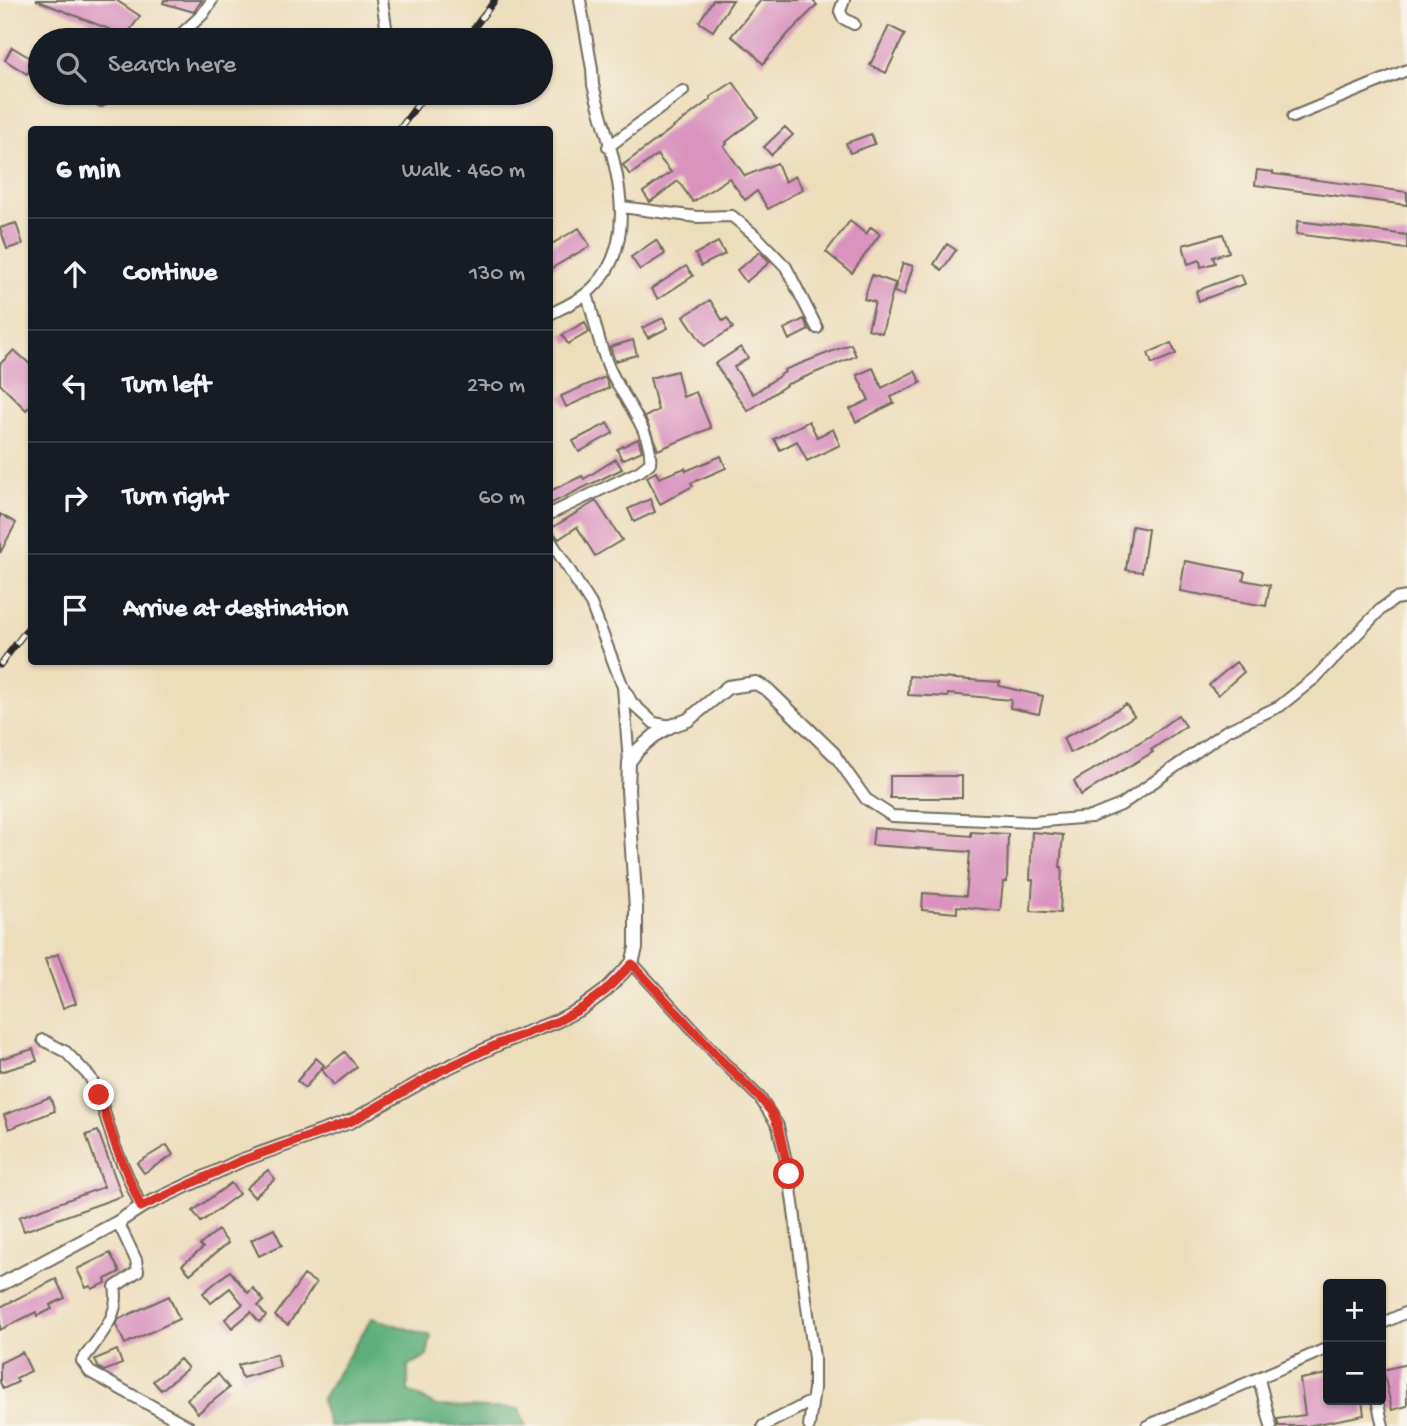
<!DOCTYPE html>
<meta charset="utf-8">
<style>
body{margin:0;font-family:"Gochi Hand",sans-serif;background:#242831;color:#f1f3f6}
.controls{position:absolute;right:21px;bottom:21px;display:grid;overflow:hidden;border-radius:7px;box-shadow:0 2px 5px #0004}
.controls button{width:63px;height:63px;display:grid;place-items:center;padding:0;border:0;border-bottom:2px solid #363941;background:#171b24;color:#f1f3f6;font:35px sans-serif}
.stop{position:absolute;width:21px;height:21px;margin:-16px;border:5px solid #d93025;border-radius:50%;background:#fff}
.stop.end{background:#d93025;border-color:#fff;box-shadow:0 2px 7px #0008}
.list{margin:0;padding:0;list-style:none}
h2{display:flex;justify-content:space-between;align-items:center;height:91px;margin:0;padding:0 28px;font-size:30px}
h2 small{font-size:23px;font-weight:400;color:#9ea1a6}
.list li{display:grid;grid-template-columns:46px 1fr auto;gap:21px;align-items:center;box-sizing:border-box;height:112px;padding:0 28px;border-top:2px solid #363941}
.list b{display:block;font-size:26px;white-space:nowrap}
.list em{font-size:23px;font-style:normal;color:#9ea1a6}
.icon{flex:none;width:38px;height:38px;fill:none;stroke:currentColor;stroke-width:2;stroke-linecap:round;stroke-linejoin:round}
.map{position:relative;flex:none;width:1407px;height:1426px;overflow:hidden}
.search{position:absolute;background:#171b24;box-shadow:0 2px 5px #0004;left:28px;top:28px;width:525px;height:77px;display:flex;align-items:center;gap:18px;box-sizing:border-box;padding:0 24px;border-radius:38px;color:#9ea1a6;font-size:26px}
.panel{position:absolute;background:#171b24;box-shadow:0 2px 5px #0004;left:28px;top:126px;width:525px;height:539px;border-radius:7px}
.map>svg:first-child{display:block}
.forest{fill:#5dae7a;stroke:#446c52;stroke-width:2}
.building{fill:#d993be}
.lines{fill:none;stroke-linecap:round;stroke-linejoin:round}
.minor-casing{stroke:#6f6a5d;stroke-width:14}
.tertiary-casing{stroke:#6f6a5d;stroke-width:16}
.minor{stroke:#fff;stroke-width:10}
.tertiary{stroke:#fff;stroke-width:12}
.rail-casing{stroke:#2b2b2b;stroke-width:7}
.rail{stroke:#f7f3e8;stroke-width:4.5;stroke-dasharray:13;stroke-linecap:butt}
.route{stroke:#d93025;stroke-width:9}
</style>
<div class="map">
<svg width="1407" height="1426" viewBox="0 0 1407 1426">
<rect width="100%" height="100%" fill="#f7f3e8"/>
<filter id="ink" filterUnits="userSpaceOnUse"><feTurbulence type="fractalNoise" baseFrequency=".0143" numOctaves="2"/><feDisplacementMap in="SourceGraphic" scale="14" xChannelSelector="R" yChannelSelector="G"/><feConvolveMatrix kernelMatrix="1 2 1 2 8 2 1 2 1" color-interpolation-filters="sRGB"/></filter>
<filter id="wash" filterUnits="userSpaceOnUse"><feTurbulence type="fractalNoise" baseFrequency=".00686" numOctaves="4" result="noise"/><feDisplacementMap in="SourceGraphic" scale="28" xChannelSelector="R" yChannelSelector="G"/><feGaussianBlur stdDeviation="1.57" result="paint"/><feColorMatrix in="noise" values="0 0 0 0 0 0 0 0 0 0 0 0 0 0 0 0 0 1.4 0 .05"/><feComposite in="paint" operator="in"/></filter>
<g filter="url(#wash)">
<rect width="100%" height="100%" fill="#eddebb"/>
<path class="forest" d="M372,1318L431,1336L427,1356L408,1366V1391L436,1406L519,1409L526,1426H329L321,1400Z"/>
<g id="blocks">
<path class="building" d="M36,0H116L140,16L126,36Z
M164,0H202L194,12L163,3Z
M713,0H733L713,31L699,22Z
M761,0H812L817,5L788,34L763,64L752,52L731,36Z
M889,26L905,34L886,73L870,65Z
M12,47L35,61L27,74L5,60Z
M733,82L758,117L726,142L727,144L724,146L745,176L777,163L785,182L795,176L803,189L768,209L757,191L745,200L729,178L693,202L678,181L650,202L643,192L671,172L657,155L630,175L623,165L711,99L710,97Z
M785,127L793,135L771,155L764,147Z
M871,134L875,144L850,153L846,143Z
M1257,170L1273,172V174L1407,192V205L1255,185Z
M850,221L866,234L871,227L880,234L852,273L826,252Z
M1298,221L1407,235V249L1296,234Z
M16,223L23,244L7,249L0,228Z
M579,228L590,246L550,269V245Z
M1223,234L1229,252L1213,257L1215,263L1201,267L1200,260L1188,264L1183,245Z
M656,240L665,254L640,270L631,257Z
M718,242L725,254L701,266L695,254Z
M947,244L956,250L942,270L934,264Z
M760,252L770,262L746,282L737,270Z
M903,263L913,266L904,295L894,292Z
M686,266L693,276L658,299L651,289Z
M1241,274L1245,284L1199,301L1196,291Z
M872,275L895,283L882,333L868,329L875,302L864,299Z
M710,300L723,321L727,318L733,328L704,346L684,316Z
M663,318L668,328L648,338L642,328Z
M804,319L809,330L789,340L784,329Z
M585,322L589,332L568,344L562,335Z
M633,340L637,355L615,361L610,347Z
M1171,343L1176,354L1152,364L1148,353Z
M851,344L856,356L788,384L748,411L715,364L741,347L748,358L734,367L753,394L785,372L784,370Z
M14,350L32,366V404L26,410L0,384V364Z
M873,368L882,388L915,371L921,383L891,397L894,403L856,422L850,409L869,400L857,375Z
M677,371L683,397L696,392L711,428L658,450L645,417L658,410L650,378Z
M605,377L609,388L566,407L561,396Z
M809,421L817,437L833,429L840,445L807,461L797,441L780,450L774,439Z
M608,423L613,433L579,452L573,441Z
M638,439L642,451L622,460L617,449Z
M721,456L726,468L691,483L693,486L660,504L647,477L656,472L659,478L685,468L686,471Z
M616,459L622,469L550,504V491L582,476L584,479Z
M650,499L655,512L634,522L628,509Z
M596,501L622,540L595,556L577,527L559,539L550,529Z
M0,514L16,523L0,553Z
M1132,526L1148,529L1142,572L1126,570Z
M1185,561L1245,572L1243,580L1270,585L1266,606L1180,591Z
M1236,662L1244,672L1218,695L1209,685Z
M909,676L1000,682L999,686L1043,696L1039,714L1010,708L1011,700L948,694V697L908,695Z
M1126,704L1134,716L1093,742L1070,753L1063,738L1096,722Z
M1178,715L1186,726L1151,750L1153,752L1081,795L1074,781L1150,736Z
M890,776H962V798H890Z
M874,828L971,836V832L1008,834L1007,882H1003L1000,911L957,906V913L922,910L923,893L966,896L970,852L872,845Z
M1032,832L1063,835L1060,867H1062L1060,913L1031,911L1033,880H1030Z
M58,954L76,1003L63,1008L45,959Z
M33,1049L37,1061L0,1072V1059Z
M345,1052L357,1067L334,1085L322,1070Z
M316,1058L324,1065L305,1088L297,1081Z
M50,1097L55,1111L9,1129L4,1115Z
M98,1131L122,1196L24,1231L19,1217L104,1187L86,1135Z
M167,1145L173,1155L144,1173L137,1163Z
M268,1170L275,1179L254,1197L246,1188Z
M231,1183L239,1194L201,1222L193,1211Z
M274,1229L282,1245L259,1256L251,1240Z
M218,1230L228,1243L190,1274L182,1265L203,1248L200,1245Z
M110,1253L120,1272L105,1279L106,1283L92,1289L90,1286L86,1288L77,1269Z
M230,1271L248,1293L253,1288L264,1301L258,1306L266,1316L259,1322L251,1312L232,1328L225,1319L243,1304L230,1288L211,1303L203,1293Z
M304,1275L316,1283L288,1325L275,1316Z
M56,1279L65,1298L50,1305L52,1309L37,1316L36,1312L0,1330V1307Z
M169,1296L179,1319L125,1344L116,1325L119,1319Z
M117,1350L122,1364L104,1371L98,1367L95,1359Z
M22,1352L31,1371L16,1378L18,1382L3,1389L0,1382V1363Z
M277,1354L280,1367L242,1378L238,1365Z
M180,1359L188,1368L161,1390L153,1381Z
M1407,1364V1406L1392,1410L1383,1370Z
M218,1374L229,1388L198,1413L187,1399Z
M1328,1374V1400H1362L1364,1415L1307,1426H1279L1277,1419L1305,1415L1300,1379Z"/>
</g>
</g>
<g filter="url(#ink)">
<use href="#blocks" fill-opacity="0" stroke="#6f6a5d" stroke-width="2"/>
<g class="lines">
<g class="minor-casing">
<path id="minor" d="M382,0L388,40
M844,0L840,11L843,18L854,24
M175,40L203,14L212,0
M101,101L107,93
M1293,117L1407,70
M608,147L683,91
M622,207L697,217L732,216L757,237L786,267L817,328
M550,314C562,308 576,302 587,293C650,241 609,149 593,85L592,69L580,0
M550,514L640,471L650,463C654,431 618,393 607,363C598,341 594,317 587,294
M550,540L591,604L623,687L629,762
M626,692L632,703L654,723L671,726
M834,754L866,799L892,816L1033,822L1091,817L1121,805L1226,731L1280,706L1316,677L1381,609L1395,599L1407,597
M632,963L722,1061L760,1098L778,1126L789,1174L814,1358V1389L809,1426
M43,1040L66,1052L90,1077L99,1095L115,1147L141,1207
M118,1222L136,1260L138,1271L115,1287C121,1316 98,1338 82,1361L90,1372L188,1426
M1381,1324L1407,1312
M1259,1379L1271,1426
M1377,1400L1383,1426
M763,1426L812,1401
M1147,1426L1328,1348"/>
</g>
<g class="tertiary-casing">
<path id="tertiary" d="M0,1285L118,1222L141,1207L240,1161L352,1121L442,1070L498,1044L557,1021L582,1008L605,991L632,963L636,948V909L628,790L629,762L638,750L654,736L671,726L688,720L728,687L756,683L768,690L834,754"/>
</g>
<use href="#minor" class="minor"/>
<use href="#tertiary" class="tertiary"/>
<g class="rail-casing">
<path id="rail" d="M465,40L495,0
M399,130L426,93
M0,665L32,623"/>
</g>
<use href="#rail" class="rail"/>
</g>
</g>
<g class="lines" filter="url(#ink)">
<path class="route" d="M99,1095L116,1147L141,1207L240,1161L352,1121L442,1070L498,1044L558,1021L582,1008L605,991L632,964L722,1061L760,1098L772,1113L778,1126L789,1174"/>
</g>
</svg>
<div class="controls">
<button>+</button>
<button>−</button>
</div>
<div class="stop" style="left:789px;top:1174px"></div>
<div class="stop end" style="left:99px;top:1095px"></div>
<div class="search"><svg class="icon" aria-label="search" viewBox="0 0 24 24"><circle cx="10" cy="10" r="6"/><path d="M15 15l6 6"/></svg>Search here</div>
<section class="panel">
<h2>6 min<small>Walk · 460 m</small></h2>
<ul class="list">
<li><svg class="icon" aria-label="ahead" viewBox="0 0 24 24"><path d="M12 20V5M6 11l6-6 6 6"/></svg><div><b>Continue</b></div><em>130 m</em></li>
<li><svg class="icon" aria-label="left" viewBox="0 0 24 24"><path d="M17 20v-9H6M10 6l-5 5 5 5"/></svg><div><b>Turn left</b></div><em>270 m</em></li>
<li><svg class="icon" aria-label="right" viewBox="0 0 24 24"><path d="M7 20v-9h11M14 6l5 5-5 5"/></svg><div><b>Turn right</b></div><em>60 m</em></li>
<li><svg class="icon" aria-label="arrive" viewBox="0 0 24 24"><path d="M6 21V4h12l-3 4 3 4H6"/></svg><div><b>Arrive at destination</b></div></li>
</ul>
</section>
</div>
